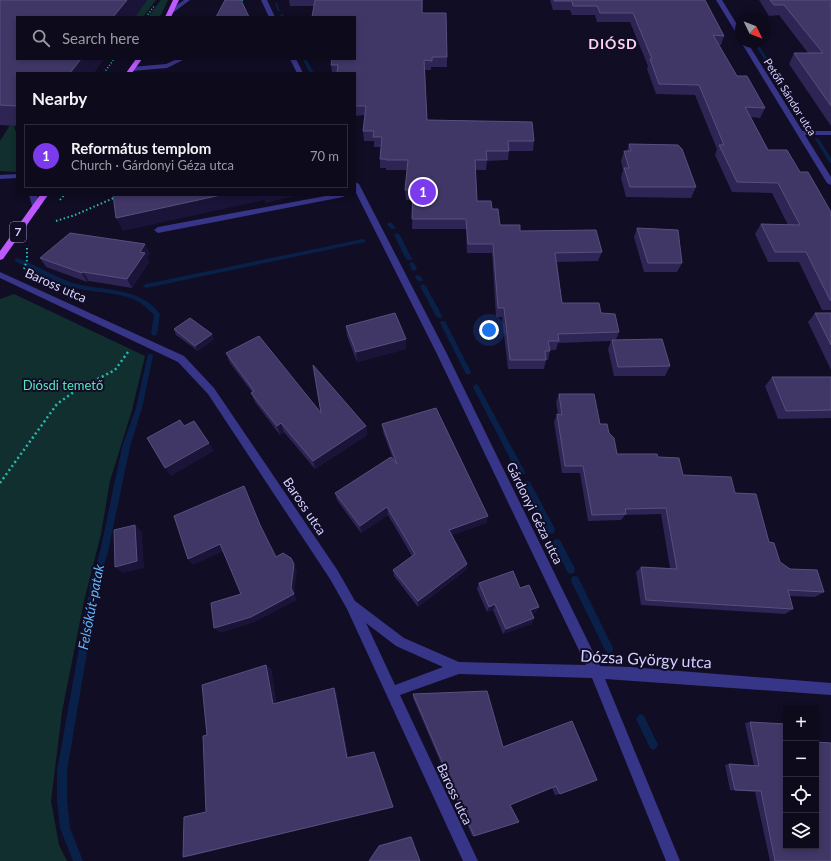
<!DOCTYPE html>
<meta charset="utf-8">
<style>
body{margin:0;font-family:Lato,sans-serif;background:#1b1829;color:#f1f3f6}
.controls{position:absolute;right:12px;bottom:12px;display:grid;overflow:hidden;border-radius:0px;box-shadow:0 2px 6px #0003}
.controls button{width:36px;height:36px;display:grid;place-items:center;padding:0;border:0;border-bottom:1px solid #2d2b3b;background:#0d0a1c;color:#f1f3f6;font:20px sans-serif}
.compass{position:absolute;left:735px;top:12px;width:36px;height:36px;border-radius:50%;background:#0d0a1c;box-shadow:0 2px 6px #0003;rotate:133deg}
.you{position:absolute;left:489px;top:330px;width:14px;height:14px;margin:-10px;border:3px solid #fff;border-radius:50%;background:#1a73e8;box-shadow:0 0 0 6px #1a73e833}
.badge{display:grid;place-items:center;width:26px;height:26px;border-radius:50%;background:#7c3aed;color:#fff;font-size:13px;font-weight:700}
.pin{position:absolute;translate:-50% -50%;border:2px solid #fff;box-shadow:0 1px 4px #0006}
.list{margin:0;padding:0;list-style:none}
h2{display:flex;justify-content:space-between;align-items:center;height:52px;margin:0;padding:0 16px;font-size:17px}
h2 small{font-size:13px;font-weight:400;color:#9a9aa3}
.list li{display:grid;grid-template-columns:26px 1fr auto;gap:12px;align-items:center;box-sizing:border-box;height:64px;margin:0 8px 8px;padding:0 8px;border:1px solid #2d2b3b;border-radius:0px}
.list b{display:block;font-size:15px;white-space:nowrap}
.list p{margin:0;font-size:13px;white-space:nowrap;color:#9a9aa3}
.list em{font-size:13px;font-style:normal;color:#9a9aa3}
.icon{flex:none;width:22px;height:22px;fill:none;stroke:currentColor;stroke-width:2;stroke-linecap:round;stroke-linejoin:round}
.map{position:relative;flex:none;width:831px;height:861px;overflow:hidden}
.search{position:absolute;background:#0d0a1c;box-shadow:0 2px 6px #0003;left:16px;top:16px;width:340px;height:44px;display:flex;align-items:center;gap:10px;box-sizing:border-box;padding:0 14px;border-radius:0px;color:#9a9aa3;font-size:15px}
.panel{position:absolute;background:#0d0a1c;box-shadow:0 2px 6px #0003;left:16px;top:72px;width:340px;height:124px;border-radius:0px}
.map>svg:first-child{display:block}
.green{fill:#102f2e}
.lines{fill:none;stroke-linecap:round;stroke-linejoin:round}
.stream{fill:#092148;fill-rule:evenodd}
.path-far2{stroke:#27bdb2;stroke-width:1.5;stroke-dasharray:1 2;stroke-linecap:butt}
.path-far1{stroke:#27bdb2;stroke-width:2;stroke-dasharray:1.5 2.5;stroke-linecap:butt}
.path{stroke:#27bdb2;stroke-width:2.5;stroke-dasharray:2 3;stroke-linecap:butt}
.service{fill:#373587;fill-rule:evenodd}
.minor{fill:#373587;fill-rule:evenodd}
.tertiary{fill:#373587;fill-rule:evenodd}
.primary{fill:#be58ff;fill-rule:evenodd}
.wall{fill:#2e2554}
.shaded-wall{fill:#1b1439}
.building{fill:#403766;stroke:#57507e}
.labels{text-anchor:middle;stroke-width:4;stroke-linejoin:round;paint-order:stroke}
.far-street-label{font-size:11px;fill:#d5d1ff;stroke:#110d25}
.shield{fill:#110d25;stroke:#9a96be;stroke-width:1}
.shield-label{font-size:12px;font-weight:bold;fill:#d5d1ff}
.street-label{font-size:13px;fill:#d5d1ff;stroke:#110d25}
.park-label{font-size:13px;fill:#55e6c0;stroke:#110d25}
.far-district-label{font-size:14px;font-weight:bold;letter-spacing:1px;fill:#ffd3ef;stroke:#110d25}
.water-label{font-size:14px;font-style:italic;fill:#5fb7ff;stroke:#110d25}
.near-street-label{font-size:16px;fill:#d5d1ff;stroke:#110d25}
</style>
<div class="map">
<svg width="831" height="861" viewBox="0 0 831 861">
<rect width="100%" height="100%" fill="#110d25"/>
<path class="green" d="M147,0H156L143,17H135Z
M161,0H168L161,15L158,17H148Z
M10,125L14,126L17,135V172L0,171V141Z
M14,294L145,356L132,410L110,481L101,534L84,601L62,712L51,801L59,845L67,861H0V299Z"/>
<g class="lines">
<path class="stream" d="M275,3H277L280,11H278Z
M282,14H283L285,17H281L280,15Z
M756,44H758L769,61L768,62H766L755,45Z
M304,59H306L314,73H310L303,60Z
M768,63H770L787,87V88H783L767,64Z
M788,95L792,96L812,129V130L808,129L788,96Z
M815,138L819,139L831,158V163L829,162L815,139Z
M390,222C392,223 396,227 395,229H391L387,224Z
M397,233L400,235L412,259L411,260H407L406,259L394,235Z
M363,239L365,240V242L146,288L143,286L146,284Z
M17,258C35,264 52,275 70,282C100,292 139,285 160,314L157,334L154,336L151,334L154,315C148,309 142,303 135,300C115,291 90,293 68,286C50,280 33,270 15,261V259Z
M412,262L414,263L417,269L416,270L414,271L412,270L409,264Z
M418,275C421,276 424,279 422,281H418L415,277L416,276Z
M423,284L426,286L442,316L441,318H439L436,316L420,286Z
M441,321H445L471,372L470,374H466L440,323Z
M148,354H152L153,356L142,408L130,447L108,552L99,581L67,771V799L70,828L83,861H73L60,828L57,799V771L91,581L100,552L122,447L136,408Z
M476,384L478,385L524,470L525,472L524,474L521,475L518,474L473,387Z
M527,481L530,482L554,527L555,530L554,533L551,534L548,533L524,486L523,484L524,482Z
M557,539L560,540L574,567L575,570L574,573L571,574L568,573L554,546L553,543L554,540Z
M575,576L578,577L612,646L613,649L612,652L609,653L606,652L572,583L571,580L572,577Z
M641,714L644,716L658,745L656,748L653,750L650,748L636,719L638,716Z"/>
<path class="path-far2" d="M233,0H244
M146,17L155,5
M104,73L114,59"/>
<path class="path-far1" d="M60,200L64,195
M56,221L75,215L116,197
M24,269L27,260V246"/>
<path class="path" d="M0,483L57,404L78,389L115,370L128,352"/>
<path class="service" d="M184,0H190L174,12H170V10Z
M177,59H185L167,68L132,71L129,69L132,67L166,64Z
M17,174V178L0,179V175Z
M29,195H37L40,207L39,209H33Z
M331,195H347L343,197L158,233L154,230L158,227Z"/>
<path class="minor" d="M261,0H267L275,17H269Z
M290,59H296L303,73H297Z
M831,131V135H801L798,133L801,131Z
M355,182L359,184L446,352L600,666L630,667L831,683V695L605,679L680,861H666L592,678L459,674L400,695L478,861H463L347,609L330,579L208,394L178,362L0,278V272L184,356L214,388L338,571L355,601L404,638L459,662L586,665L436,352L355,191ZM366,623L396,646L443,667L395,685Z"/>
<path class="tertiary" d="M716,0H722L741,31V38L738,36Z
M741,42H747L831,177V185L827,183Z"/>
<path class="primary" d="M173,0H179L171,17H165Z
M136,59H142L132,73H126Z
M40,195H48L3,259L0,260V251Z"/>
</g>
<path class="wall" d="M0,0H147L135,17H17V126L0,125Z
M289,0H423L422,13L447,57V67H431V70H425L427,120L534,141L533,151H509L508,160L487,161L486,170H475L477,201L492,209L500,225L520,231L602,252L598,261L557,262L562,303L601,313L619,332L616,340L670,366L665,376H614L608,349L611,341L558,343L556,350H550L548,360H546L544,369H508L502,317H496L492,253H467L466,229H412L413,200H406L405,190L407,170H386V168H380V159L381,147H374V141H364L363,131L365,115L355,116V73H332L331,65L355,59L314,6H290Z
M550,0H705L724,36L721,45H719L737,76L765,108L760,118L751,117L768,150L800,172L831,212V310H822L799,262H768L755,234L761,224L788,225L772,193L732,192L715,155L717,149L695,95L656,94L647,69L648,66L630,22H597L595,15H572L570,10H553Z
M759,0H831V126L789,64L794,53H808L779,15L769,16Z
M629,144L696,187L691,198L626,197L621,178L623,170L621,161L624,151H627Z
M637,228L682,263L677,272H644L634,237Z
M150,253L147,257L149,262L132,288L89,281L87,282L46,267L40,258Z
M815,313H831V370L808,322Z
M346,326L406,339V349L357,362L347,336Z
M174,329L214,339L198,351L176,335Z
M226,353L321,413L366,426L367,435L315,469L284,432L280,435L255,402L251,393L252,392L230,363Z
M772,377H831V418L778,419L765,386Z
M559,394L600,424L609,433L617,454L658,457L683,475L735,493L769,542L780,562L824,592L815,597L789,596L793,609L785,614L641,605L636,572L641,567L670,568L661,514L625,515L621,520L588,521L580,473H562L554,422L557,414H558L556,402Z
M382,424L488,516L486,523L452,535L467,564L466,570L418,607L394,576L393,570L412,556L388,515L361,533L337,500L335,493L393,459L383,432Z
M479,583L520,588L536,612L532,614L534,618L531,624L503,634L493,610L487,612L477,589Z
M266,665L271,669L276,703L334,688L336,692L348,757L374,752L375,754L394,807L191,856L183,857L206,812L207,735Z
M413,694L503,747L572,721L560,794L555,795L552,788L510,805L474,836H472L413,698Z
M750,722L831,861H770L755,792L730,790L725,765L729,764L754,766L745,723Z
M411,836L420,861H369L380,845Z"/>
<path class="shaded-wall" d="M127,0H147L135,17H113Z
M81,59H104L94,73H70Z
M221,195H263L264,200L123,231L116,218Z
M263,195H299L265,203Z
M145,244L150,253L147,257L149,262L132,288L127,279L140,252Z
M83,272L89,281L87,282L82,273Z
M212,334L214,339L198,351L195,346Z
M406,339V349L357,362L356,352Z
M281,423L284,432L280,435L277,426Z
M366,426L367,435L315,469L313,461Z
M209,443L214,451L171,476L165,468Z
M244,486L248,494L264,532L260,525Z
M387,507L388,515L361,533L360,526Z
M488,516L486,523L448,537L449,530Z
M135,525L142,532L144,568L123,573L115,567Z
M220,544L224,551L193,565L188,559Z
M291,558L297,571L294,594L297,600L255,622L220,633L214,628L291,588Z
M467,564L466,570L418,607V601Z
M495,604L493,610L487,612L489,607Z
M539,607L536,612L527,616L530,610Z
M534,618L531,624L503,634L506,629Z
M266,665L271,669L277,708L273,704Z
M334,688L336,692L349,760L347,758Z
M374,752L375,754L394,807H393Z"/>
<path class="building" d="M0,0H127L113,17H17V59H81L70,73H17V106L0,105Z
M225,0H241L249,17H216Z
M315,0H422V13H446L447,57H432V61L424,60L427,120L532,122L534,141H508L509,151H486L487,160H475L477,201H491L492,209H498L500,225H520V231L596,230L602,252L555,253L562,303H599L601,313L615,314L619,332L558,334L559,341H548L550,351H545L546,360H510L504,308H498L493,244H468L466,219H412L413,190H405L408,160H386V159H380L382,137H373L374,131H363L366,106H355V73H337L338,65H331L332,59H355V17H312Z
M554,0H705L724,36L713,35L737,76H747L765,108L745,107L768,150H787L800,172H808L831,212V300H830L806,252H775L761,224L800,225L778,183L737,182L719,145H724L699,85L659,84L650,59H652L633,13H600L597,6H573L572,1H554Z
M770,0H831V106L794,53H823L784,5H774Z
M629,144L678,145L682,149L696,187H630L624,168H629L624,151H631Z
M113,195H221L116,218Z
M637,228L678,230L682,263H648Z
M70,233L145,244L140,252L145,253L127,279L83,272L82,273L40,258Z
M395,313L406,339L356,352L346,326Z
M815,313H831V345Z
M190,318L212,334L195,346L174,329Z
M259,336L321,413L313,365L366,426L313,461L281,423L277,426L251,393L254,391L226,353Z
M662,339L670,366L618,367L612,340Z
M772,377H831V410L786,411Z
M559,394H594L600,424H607L609,433L614,438L617,454H657L658,457L679,458L683,475L731,477L735,493L756,494L769,542L774,543L780,562L790,569L817,570L824,592L788,590L793,609L646,600L641,567L677,569L666,508L625,509L626,514L592,515L583,466H565L557,414L562,415Z
M436,408L488,516L449,530L467,564L418,601L393,570L415,554L387,507L360,526L335,493L391,457L397,464L382,424Z
M180,420L184,426L194,421L209,443L165,468L147,438Z
M244,486L260,525L276,557L283,553L291,558L294,564L291,588L294,594L251,617L214,628L211,603L241,594L220,544L188,559L174,516Z
M135,525L137,561L115,567L114,530Z
M513,571L520,588L529,585L539,607L530,610L534,618L506,629L495,604L489,607L479,583Z
M266,665L273,704L334,688L347,758L374,752L393,807L183,857L184,817L206,812L203,736L207,735L202,685Z
M487,691L503,747L572,721L597,780L560,794L556,786L510,805L519,822L474,836L413,694Z
M750,722L786,724V846H816V742L831,743V861H775L761,791L735,790L729,764L759,766Z
M411,837L420,861H369L379,846Z"/>
<g class="labels">
<g class="far-street-label">
<text transform="translate(790 97) rotate(58)" y="4">Petőfi Sándor utca</text>
</g>
<rect class="shield" x="10" y="222" width="16" height="20" rx="3"/>
<g class="shield-label">
<text x="18" y="236">7</text>
</g>
<g class="street-label">
<text transform="translate(56 285) rotate(24)" y="5">Baross utca</text>
<text transform="translate(305 506) rotate(56)" y="5">Baross utca</text>
<text transform="translate(535 513) rotate(64)" y="5">Gárdonyi Géza utca</text>
<text transform="translate(455 794) rotate(65)" y="5">Baross utca</text>
</g>
<g class="park-label">
<text x="63" y="390">Diósdi temető</text>
</g>
<g class="far-district-label">
<text x="613" y="49">DIÓSD</text>
</g>
<g class="water-label">
<text transform="translate(91 607) rotate(-79)" y="5">Felsőkút-patak</text>
</g>
<g class="near-street-label">
<text transform="translate(646 659) rotate(3)" y="6">Dózsa György utca</text>
</g>
</g>
</svg>
<div class="controls">
<button>+</button>
<button>−</button>
<button><svg class="icon" aria-label="locate" viewBox="0 0 24 24"><circle cx="12" cy="12" r="6"/><path d="M12 2v4M12 18v4M2 12h4M18 12h4"/></svg></button>
<button><svg class="icon" aria-label="layers" viewBox="0 0 24 24"><path d="M12 4l9 5-9 5-9-5zM3 14l9 5 9-5"/></svg></button>
</div>
<svg class="compass" viewBox="-18 -18 36 36"><path d="M0-13l5 13h-10z" fill="#e53935"/><path d="M0 13l5-13h-10z" fill="#9a9aa3"/></svg>
<div class="you"></div>
<div class="pin badge" style="left:423px;top:192px">1</div>
<div class="search"><svg class="icon" aria-label="search" viewBox="0 0 24 24"><circle cx="10" cy="10" r="6"/><path d="M15 15l6 6"/></svg>Search here</div>
<section class="panel">
<h2>Nearby<small></small></h2>
<ul class="list">
<li><span class="badge">1</span><div><b>Református templom</b><p>Church · Gárdonyi Géza utca</p></div><em>70 m</em></li>
</ul>
</section>
</div>
